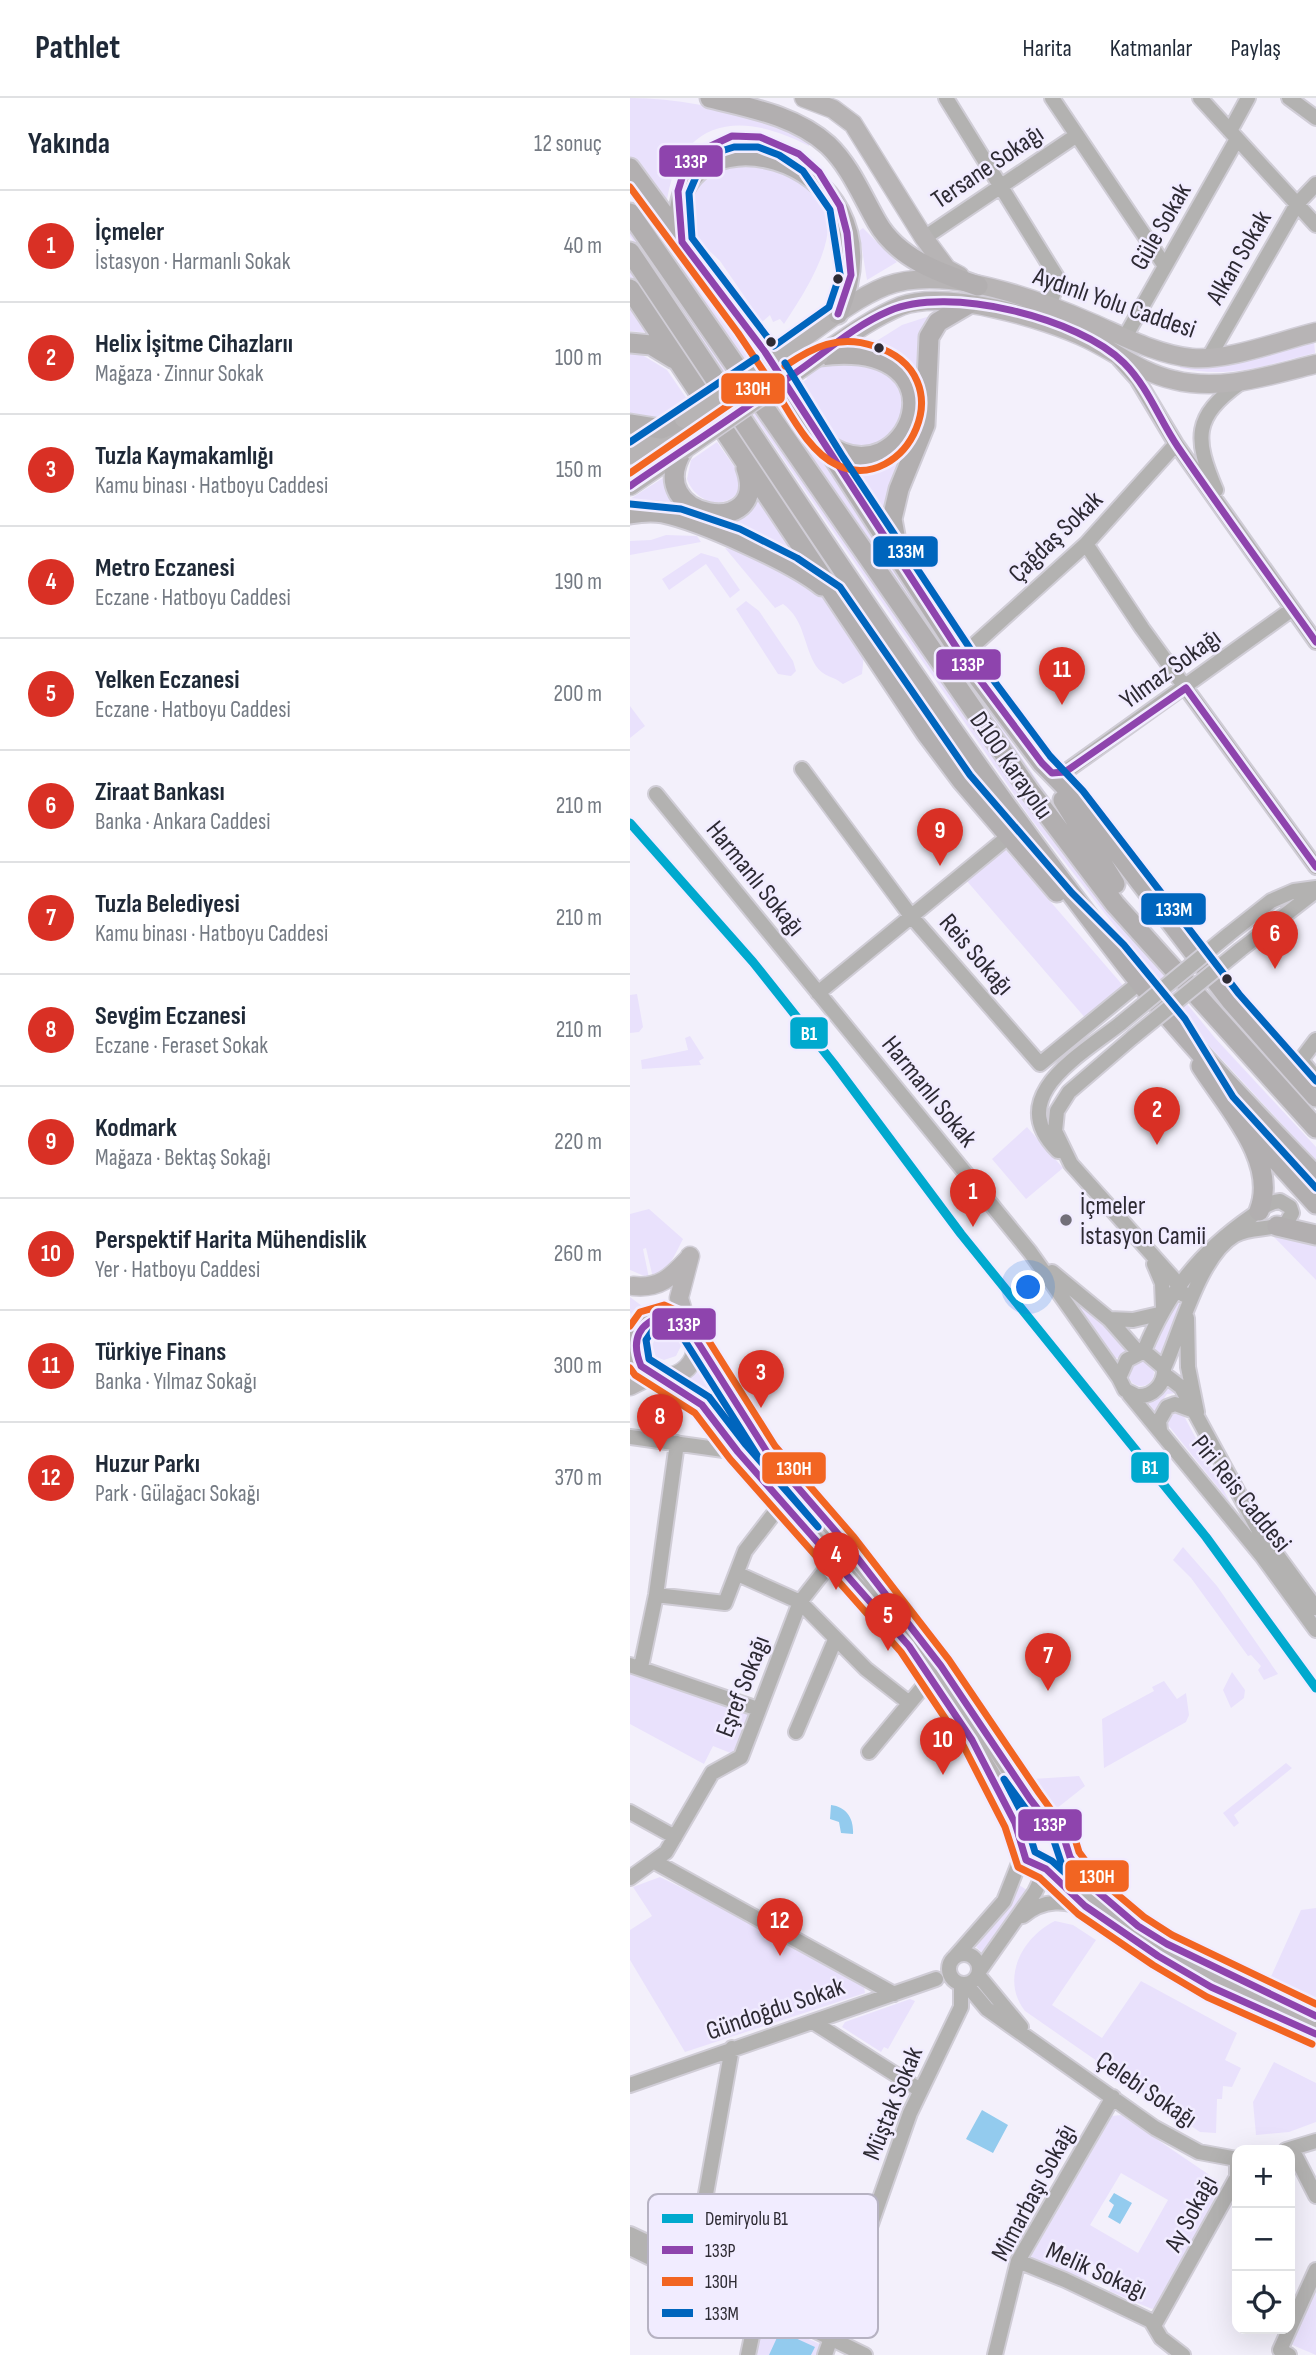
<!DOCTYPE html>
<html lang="tr">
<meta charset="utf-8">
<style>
body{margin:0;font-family:"Sofia Sans Condensed",sans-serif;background:#f2f2f3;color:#1f2937}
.controls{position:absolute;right:21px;bottom:21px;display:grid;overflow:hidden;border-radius:14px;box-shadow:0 7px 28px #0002}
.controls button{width:63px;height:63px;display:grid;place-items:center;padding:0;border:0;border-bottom:2px solid #e0e1e3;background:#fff;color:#1f2937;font:35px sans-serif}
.you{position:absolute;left:399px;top:1190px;width:24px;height:24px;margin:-18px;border:5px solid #fff;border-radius:50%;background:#1a73e8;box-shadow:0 0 0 10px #1a73e833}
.badge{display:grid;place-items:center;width:46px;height:46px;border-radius:50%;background:#d93025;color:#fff;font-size:23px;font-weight:700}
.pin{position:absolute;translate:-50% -58px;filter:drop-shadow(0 2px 4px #0008)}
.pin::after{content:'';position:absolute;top:37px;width:24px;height:21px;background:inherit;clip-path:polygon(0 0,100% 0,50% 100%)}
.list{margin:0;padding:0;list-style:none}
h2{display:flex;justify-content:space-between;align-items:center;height:91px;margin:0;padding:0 28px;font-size:30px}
h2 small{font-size:23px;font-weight:400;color:#747a83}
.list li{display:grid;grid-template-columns:46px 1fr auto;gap:21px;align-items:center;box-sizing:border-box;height:112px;padding:0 28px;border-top:2px solid #e0e1e3}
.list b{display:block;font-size:26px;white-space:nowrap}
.list p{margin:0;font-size:23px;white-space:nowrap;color:#747a83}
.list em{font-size:23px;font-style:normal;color:#747a83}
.icon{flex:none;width:38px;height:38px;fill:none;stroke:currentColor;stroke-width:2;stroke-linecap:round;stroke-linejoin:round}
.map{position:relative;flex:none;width:686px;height:2257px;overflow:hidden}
header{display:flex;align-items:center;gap:42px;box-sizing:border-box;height:98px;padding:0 35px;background:#fff;border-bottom:2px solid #e0e1e3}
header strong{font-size:33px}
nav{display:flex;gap:38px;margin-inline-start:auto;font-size:24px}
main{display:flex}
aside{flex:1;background:#fff}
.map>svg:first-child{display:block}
.green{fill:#e9e1fc;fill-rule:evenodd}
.water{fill:#93cbee}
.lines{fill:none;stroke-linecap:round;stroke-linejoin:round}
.minor-casing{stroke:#d0cdd6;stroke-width:18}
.major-casing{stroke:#d0cdd6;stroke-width:21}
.highway-casing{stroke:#d0cdd6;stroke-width:23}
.minor{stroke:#b3b2b1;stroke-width:14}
.major{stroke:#b7b4b5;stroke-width:18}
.highway{stroke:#b2afb0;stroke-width:19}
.minor-bridge-casing{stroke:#d0cdd6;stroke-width:18;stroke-linecap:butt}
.major-bridge-casing{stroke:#d0cdd6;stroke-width:21;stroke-linecap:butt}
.minor-bridge{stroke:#b3b2b1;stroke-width:14}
.major-bridge{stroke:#b7b4b5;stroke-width:18}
.bus-1-casing{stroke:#f1ecff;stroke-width:12}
.bus-2-casing{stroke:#f1ecff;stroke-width:12}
.bus-3-casing{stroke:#f1ecff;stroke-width:12}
.bus-1{stroke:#8e44ad;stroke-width:7}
.bus-2{stroke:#f26522;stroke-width:7}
.bus-3{stroke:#0065bd;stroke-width:7}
.rail-1-casing{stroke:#f1ecff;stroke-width:14}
.rail-1{stroke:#00a9ce;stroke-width:9}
.bus-dot{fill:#2d2a33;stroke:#f1ecff;stroke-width:2.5}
.poi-dot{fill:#726f79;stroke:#f1ecff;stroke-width:2.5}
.labels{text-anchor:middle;stroke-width:5;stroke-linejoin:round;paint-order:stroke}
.street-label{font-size:26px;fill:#2d2a33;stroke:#f1ecff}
.poi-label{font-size:26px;fill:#2d2a33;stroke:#f1ecff;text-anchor:start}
.key{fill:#f1ecff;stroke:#b6b2c2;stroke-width:2}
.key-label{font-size:19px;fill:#2d2a33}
.line-badge{stroke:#f1ecff;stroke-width:2.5}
.badge-label{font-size:19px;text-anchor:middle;font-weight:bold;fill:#fff}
</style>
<header>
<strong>Pathlet</strong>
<nav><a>Harita</a><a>Katmanlar</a><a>Paylaş</a></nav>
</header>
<main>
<aside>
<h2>Yakında<small>12 sonuç</small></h2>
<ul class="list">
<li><span class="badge">1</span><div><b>İçmeler</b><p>İstasyon · Harmanlı Sokak</p></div><em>40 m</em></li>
<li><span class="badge">2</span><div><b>Helix İşitme Cihazlarıı</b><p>Mağaza · Zinnur Sokak</p></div><em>100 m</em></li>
<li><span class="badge">3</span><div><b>Tuzla Kaymakamlığı</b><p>Kamu binası · Hatboyu Caddesi</p></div><em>150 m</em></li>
<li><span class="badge">4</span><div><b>Metro Eczanesi</b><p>Eczane · Hatboyu Caddesi</p></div><em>190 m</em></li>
<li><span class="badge">5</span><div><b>Yelken Eczanesi</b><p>Eczane · Hatboyu Caddesi</p></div><em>200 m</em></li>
<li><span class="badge">6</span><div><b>Ziraat Bankası</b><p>Banka · Ankara Caddesi</p></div><em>210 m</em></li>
<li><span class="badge">7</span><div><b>Tuzla Belediyesi</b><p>Kamu binası · Hatboyu Caddesi</p></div><em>210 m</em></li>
<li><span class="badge">8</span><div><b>Sevgim Eczanesi</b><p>Eczane · Feraset Sokak</p></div><em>210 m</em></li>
<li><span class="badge">9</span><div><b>Kodmark</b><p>Mağaza · Bektaş Sokağı</p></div><em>220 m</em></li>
<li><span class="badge">10</span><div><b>Perspektif Harita Mühendislik</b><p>Yer · Hatboyu Caddesi</p></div><em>260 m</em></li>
<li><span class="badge">11</span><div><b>Türkiye Finans</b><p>Banka · Yılmaz Sokağı</p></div><em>300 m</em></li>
<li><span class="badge">12</span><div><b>Huzur Parkı</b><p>Park · Gülağacı Sokağı</p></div><em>370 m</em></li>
</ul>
</aside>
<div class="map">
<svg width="686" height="2257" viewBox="0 0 686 2257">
<rect width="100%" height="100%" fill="#f3f0fb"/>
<path class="green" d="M0,0C63,0 124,17 181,44L179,48C107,10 46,22 36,110L0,58Z
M153,61C165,74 186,89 194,105C211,141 173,197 154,226L150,221L143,224L140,217L132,224L90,163L65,139L62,128L64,99L75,68Z
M0,87L89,215L145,285L246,446L435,723V731L0,95Z
M0,120L459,786L585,940L686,1049V1063L573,941L401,721L0,138Z
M233,130L267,164L237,182L229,133Z
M0,170L372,714L289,607L0,183Z
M0,206L20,235L0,233Z
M312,214L289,290L270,262L237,249L272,227Z
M684,243L685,255C637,267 600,281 550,270V266Z
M9,255L37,272L59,304C41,317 22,325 0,315V256Z
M214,258L267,279L276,313L260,340L240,350L217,349L198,339L167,295L169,287L177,281L175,276Z
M287,326L257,438L215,363C255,362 266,363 287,326Z
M87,344L106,371L111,390C97,414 66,406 57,381L61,362Z
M36,378L54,413L26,405L0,406V401Z
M130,397L178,467L82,424L113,417Z
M36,437L67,438L71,444L0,457V443L21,442Z
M95,450L104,451L156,472L197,500L234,556L232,576L213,586C204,578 193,579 186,568C173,547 175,522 153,506L145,510Z
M71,455L88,460L110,492L100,500L76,466L39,492L32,481Z
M116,503L129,513L163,563L166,573L161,578L148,576L106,511Z
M0,608L15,628L0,640Z
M368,743L502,898L463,929L330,775Z
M7,896L13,929L9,934L0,935V897Z
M60,938L74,960L69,963L71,967L12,971L11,962L58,952L55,940Z
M397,1029L433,1070L396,1101L362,1061Z
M19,1111L53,1141C45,1156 39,1173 23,1180L16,1150L13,1151L19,1180L0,1172V1116Z
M644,1139L686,1146V1182Z
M549,1197L551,1215L531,1257L516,1242Z
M0,1199L16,1211L4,1222L0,1214Z
M441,1199L471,1220L499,1250L491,1260H483Z
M36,1233L47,1237L51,1248L46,1258L34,1262L26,1259L22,1247L28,1236Z
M498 1275a13 13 0 1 1 26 0a13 13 0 1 1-26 0Z
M72,1268L115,1340L75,1295L54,1284Z
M540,1284L547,1295L537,1296L525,1314L518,1304L527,1300Z
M546,1314L554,1318L601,1406L538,1327L539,1318Z
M553,1449L587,1488L648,1576L634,1582L628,1572L631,1568L621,1557L618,1558L561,1480L543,1462Z
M0,1574L119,1616L103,1656L83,1648L74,1666L0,1626Z
M602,1574L615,1592L614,1600L601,1610L593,1592Z
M534,1583L547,1601L556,1595L559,1617L556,1624L474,1670L472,1621L524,1593L522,1589Z
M656,1665L662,1670L604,1717L609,1725L604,1729L593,1715Z
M449,1678L455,1688L426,1711L403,1681Z
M30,1779L127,1827L234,1888L235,1895L55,1954L0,1862V1832L22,1818L3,1789Z
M389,1787L400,1794L355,1857L346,1849Z
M686,1810V1904L639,1883L671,1812Z
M425,1823L443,1827L466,1842L422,1907L472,1940L511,1883L607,1935L595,1962L611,1970L602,1989L593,1988L592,2001H587L586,2035L570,2034L537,2012L540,2005L517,1991L513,1995L395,1913C370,1881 392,1839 425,1823Z
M280,1901L285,1903L258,1951L254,1949L251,1954L212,1929L215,1924Z
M644,1964L686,1985V2024L659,2034L626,2037L623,2004Z
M491,2017L578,2076L584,2089L583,2111L529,2208L522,2211L479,2193L487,2180L441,2154L434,2166L462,2185L400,2160L482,2018ZM491,2075L538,2102L508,2155L460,2127Z
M686,2193V2257L660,2246Z
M134,2221L192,2247L188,2257H125Z"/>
<path class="water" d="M201,1707C217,1709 224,1721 223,1736L211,1735L209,1724L200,1721Z
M352,2012L378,2027L363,2055L336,2041Z
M484,2095L502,2105L490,2126L478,2119L484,2107L479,2103Z
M150,2233L185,2249L181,2257H139Z"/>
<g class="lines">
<g class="minor-casing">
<path id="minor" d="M316,0L428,181L420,206
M422,0L535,168
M570,0L686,127
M659,0L686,20
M600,33L618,0
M294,140L447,37
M495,239L607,41
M489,261L507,281L546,346L686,544
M578,261L667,106L686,86
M586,392C564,340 563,319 610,285
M456,446L512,530L686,769
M332,558L456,446L546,346
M172,671L281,818L410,966L510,884
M418,671L422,675L435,674L661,512
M26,696L400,1154L489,1280
M598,837L641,803L664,793L686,790
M610,852L686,793
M188,895L379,738
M503,939L439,994L427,1013L425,1033L441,1066L543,1180L554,1197
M686,942L671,962L686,980
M428,1053C373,998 451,957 491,925
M524,1166L532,1185L533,1210
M422,1174L479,1221L508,1254
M557,1220L558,1269L567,1314
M479,1221L503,1222L529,1216
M514,1253C538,1194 570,1154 622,1118C631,1111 638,1104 650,1103L660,1109L662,1115L657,1124C641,1133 622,1128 605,1137C569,1158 551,1233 534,1270C535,1286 523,1299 507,1298L495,1292L489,1280L497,1262L514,1253L534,1270
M534,1276L551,1289L628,1431L686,1510
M499,1296L632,1458L686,1532
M530,1332L529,1323L537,1309L545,1306L567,1314
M0,1339L108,1354
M108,1476L170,1504L236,1571L278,1604
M26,1497L95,1505L115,1453L152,1405
M0,1567L128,1611
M11,1569L26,1497L47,1345
M166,1634L205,1542
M239,1654L302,1578
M0,1714L45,1739
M25,1764L264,1896
M0,1780L36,1754L82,1675L111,1659L170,1504L203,1462
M393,1818C413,1801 437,1801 459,1813
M319 1871a15 15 0 1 1 30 0a15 15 0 1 1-30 0Z
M324,1860L374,1803L393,1755
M350,1872L405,1794L416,1771
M348,1877L391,1929
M336,1886L357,1911L525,2030L569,2054L607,2061
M183,1924L290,1992
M0,1987L306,1881
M662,2051L686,2098
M656,2052L686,2043
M0,2136L136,2200L154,2217
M0,2150L129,2213L155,2218L235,2257
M388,2163L435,2182L521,2223L531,2240L553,2257
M61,2180L102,1950
M525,2226L607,2079V2061
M118,2257L126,2219L132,2207
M195,2257L280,2015L331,1909V1886
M365,2257L388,2163L483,1999
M659,2257L650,2252L686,2172"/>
</g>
<g class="major-casing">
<path id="major" d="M174,0L203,11L223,26L294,140L317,171L330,178
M171,242C197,223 226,200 256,188C315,166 407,201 462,225C492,238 528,257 562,260C598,263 649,243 686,234
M189,258C215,240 242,220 271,208C316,191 416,221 458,241C487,255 512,275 544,282C592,294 640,277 686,266
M0,357L45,327
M0,388L53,352
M3,1188C30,1191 41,1179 58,1161
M4 1248a31 31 0 1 1 62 0a31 31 0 1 1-62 0Z
M57,1227L49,1200L60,1158
M61,1233L137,1354L215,1444L311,1568L400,1701L420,1727L433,1737L440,1759L461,1788L508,1828L537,1846L579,1869L686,1918
M29,1278L72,1307L108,1354L260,1527L302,1578L363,1680L385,1725L396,1762C412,1776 433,1770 436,1749
M0,1288L24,1276
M416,1771C496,1848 584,1893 686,1936"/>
</g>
<g class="highway-casing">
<path id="highway" d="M80,0C121,10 166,18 198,47C220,68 232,98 247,124C268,161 310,175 348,188
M0,70L135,254L332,558L412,665L445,699L601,903L686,999
M0,115L399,692L485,806L686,1030
M51,140C24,0 279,48 208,216
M0,154C158,388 312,630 485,853C546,933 616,1006 686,1078
M0,191L296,635L332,683L427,794
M0,245L21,247L44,261
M189,258C344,238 278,406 195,345
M0,326L31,331L54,321
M53,352C10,422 142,443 116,370
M0,416C11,414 22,413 33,415C71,423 162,464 192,488
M268,454L262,421L269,391L295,327L299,239L308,224L337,207
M433,702L485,786
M571,968C596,1008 649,1063 629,1113
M626,1040L686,1106
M647,1128L686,1137"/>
</g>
<use href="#minor" class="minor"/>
<use href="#major" class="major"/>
<use href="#highway" class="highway"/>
<g class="minor-bridge-casing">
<path id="minor-bridge" d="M491,925L598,837
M503,939L610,852"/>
</g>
<g class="major-bridge-casing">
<path id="major-bridge" d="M54,321L171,242
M53,352L189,258"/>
</g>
<use href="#minor-bridge" class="minor-bridge"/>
<use href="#major-bridge" class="major-bridge"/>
<g class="bus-1-casing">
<path id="bus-1" d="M208,216L221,177L217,135L210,108L189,74L169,56L130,39L102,38L70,53L55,70L48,93L52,144L135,254L332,558L412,665L422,675L435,674L556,590
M0,388C57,349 115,311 171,271C199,251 226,227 259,213C318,187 449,220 494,265C518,289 529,321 548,349C593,415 640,479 686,544
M556,590L686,769
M686,1918L537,1846L508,1828L461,1788L440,1759L433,1737L420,1727L400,1701L311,1568L215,1444L137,1354L57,1227L35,1217C9,1225 0,1241 11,1268L72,1307L108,1354L279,1548L342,1642L385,1725L396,1762L416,1771L455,1808L528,1858L581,1889L686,1936"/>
</g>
<g class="bus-2-casing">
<path id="bus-2" d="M0,89L108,235L138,280L0,375
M149,298C163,321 181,355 207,367C276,399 337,277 244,248C209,236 183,249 155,268
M0,1228L10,1214L34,1207L65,1221L145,1348L223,1438L319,1562L409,1695L427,1720L442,1731L449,1754L469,1781L514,1819L542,1837L686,1906
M0,1270L5,1277L65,1315L100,1361L271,1554L333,1647L375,1729L388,1769L410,1780L448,1816L523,1867L577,1899L682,1946"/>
</g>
<g class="bus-3-casing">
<path id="bus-3" d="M104,49H128L149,57L173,73L200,112L210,176L199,209L144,248L62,140L59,95L71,67L85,55Z
M155,265L213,359L341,552L420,658L453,693L609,896L686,983
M0,344L126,260
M0,406L51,411L110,431L167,460L210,489L340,677L442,795L494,847L555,921L603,999L686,1090
M34,1228L50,1235L129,1360L188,1429L116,1347L79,1299L19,1261L16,1242L23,1232Z
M374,1681L412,1733L424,1743L431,1764L446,1785L422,1763L405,1754L395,1721Z"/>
</g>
<use href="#bus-1" class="bus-1"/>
<use href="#bus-2" class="bus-2"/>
<use href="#bus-3" class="bus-3"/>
<g class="rail-1-casing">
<path id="rail-1" d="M0,725L123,864L204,966L331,1136L576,1439L686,1590"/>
</g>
<use href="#rail-1" class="rail-1"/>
</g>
<g class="bus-dot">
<circle cx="208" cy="181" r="6"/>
<circle cx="141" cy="244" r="6"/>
<circle cx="249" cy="250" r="6"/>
<circle cx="597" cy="881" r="6"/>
</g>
<circle class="poi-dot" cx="436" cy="1122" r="7"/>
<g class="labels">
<g class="street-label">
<text transform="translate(357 68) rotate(-34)" y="9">Tersane Sokağı</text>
<text transform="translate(530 128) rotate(-60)" y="9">Güle Sokak</text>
<text transform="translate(608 159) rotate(-60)" y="9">Alkan Sokak</text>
<text transform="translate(485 204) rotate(19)" y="9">Aydınlı Yolu Caddesi</text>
<text transform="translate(425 438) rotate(-44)" y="9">Çağdaş Sokak</text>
<text transform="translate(540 570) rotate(-36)" y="9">Yılmaz Sokağı</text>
<text transform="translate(382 667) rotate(55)" y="9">D100 Karayolu</text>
<text transform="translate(126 780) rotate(51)" y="9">Harmanlı Sokağı</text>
<text transform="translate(347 856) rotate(49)" y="9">Reis Sokağı</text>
<text transform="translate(300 993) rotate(51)" y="9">Harmanlı Sokak</text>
<text transform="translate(612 1395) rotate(51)" y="9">Piri Reis Caddesi</text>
<text transform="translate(112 1588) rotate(-69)" y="9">Eşref Sokağı</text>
<text transform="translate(145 1910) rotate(-19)" y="9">Gündoğdu Sokak</text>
<text transform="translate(517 1991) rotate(34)" y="9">Çelebi Sokağı</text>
<text transform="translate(262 2005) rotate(-68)" y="9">Müştak Sokak</text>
<text transform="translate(403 2094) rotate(-62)" y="9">Mimarbaşı Sokağı</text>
<text transform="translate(560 2115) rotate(-62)" y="9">Ay Sokağı</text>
<text transform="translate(467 2172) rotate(24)" y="9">Melik Sokağı</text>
</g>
<g class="poi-label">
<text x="450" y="1116">İçmeler<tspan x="450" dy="30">İstasyon Camii</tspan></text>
</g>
</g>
<rect x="18" y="2096" width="230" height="144" rx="10" class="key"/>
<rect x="32" y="2116" width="31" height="9" fill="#00a9ce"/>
<rect x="32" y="2148" width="31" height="8" fill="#8e44ad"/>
<rect x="32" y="2179" width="31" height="9" fill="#f26522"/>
<rect x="32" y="2211" width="31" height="8" fill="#0065bd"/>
<g class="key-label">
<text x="75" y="2127">Demiryolu B1</text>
<text x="75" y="2159">133P</text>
<text x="75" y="2190">130H</text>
<text x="75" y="2222">133M</text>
</g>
<g class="line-badge">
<rect x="28" y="46" width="66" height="34" rx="7" fill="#8e44ad"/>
<rect x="90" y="274" width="66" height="33" rx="7" fill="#f26522"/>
<rect x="242" y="437" width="67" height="33" rx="7" fill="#0065bd"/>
<rect x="305" y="550" width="67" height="33" rx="7" fill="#8e44ad"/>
<rect x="510" y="794" width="67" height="34" rx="7" fill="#0065bd"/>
<rect x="159" y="918" width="40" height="34" rx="7" fill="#00a9ce"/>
<rect x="21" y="1209" width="66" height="34" rx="7" fill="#8e44ad"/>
<rect x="500" y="1353" width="40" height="33" rx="7" fill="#00a9ce"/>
<rect x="131" y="1353" width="66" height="34" rx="7" fill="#f26522"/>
<rect x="387" y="1710" width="66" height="34" rx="7" fill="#8e44ad"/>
<rect x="434" y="1761" width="66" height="34" rx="7" fill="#f26522"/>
</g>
<g class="badge-label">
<text x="61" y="70">133P</text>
<text x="123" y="297">130H</text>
<text x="276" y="460">133M</text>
<text x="338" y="573">133P</text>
<text x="544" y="818">133M</text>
<text x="179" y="942">B1</text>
<text x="54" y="1233">133P</text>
<text x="520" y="1376">B1</text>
<text x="164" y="1377">130H</text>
<text x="420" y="1733">133P</text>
<text x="467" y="1785">130H</text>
</g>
</svg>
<div class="controls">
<button>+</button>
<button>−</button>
<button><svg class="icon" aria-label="locate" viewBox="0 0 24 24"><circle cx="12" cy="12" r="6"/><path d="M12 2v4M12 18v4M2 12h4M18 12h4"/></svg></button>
</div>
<div class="you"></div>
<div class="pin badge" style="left:343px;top:1129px">1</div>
<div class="pin badge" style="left:527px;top:1047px">2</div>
<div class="pin badge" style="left:131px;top:1310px">3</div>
<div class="pin badge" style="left:206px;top:1492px">4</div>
<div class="pin badge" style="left:258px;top:1553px">5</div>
<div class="pin badge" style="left:645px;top:871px">6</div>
<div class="pin badge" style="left:418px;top:1593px">7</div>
<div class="pin badge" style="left:30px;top:1354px">8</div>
<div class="pin badge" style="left:310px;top:768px">9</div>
<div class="pin badge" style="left:313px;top:1677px">10</div>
<div class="pin badge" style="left:432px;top:607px">11</div>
<div class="pin badge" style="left:150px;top:1858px">12</div>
</div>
</main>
